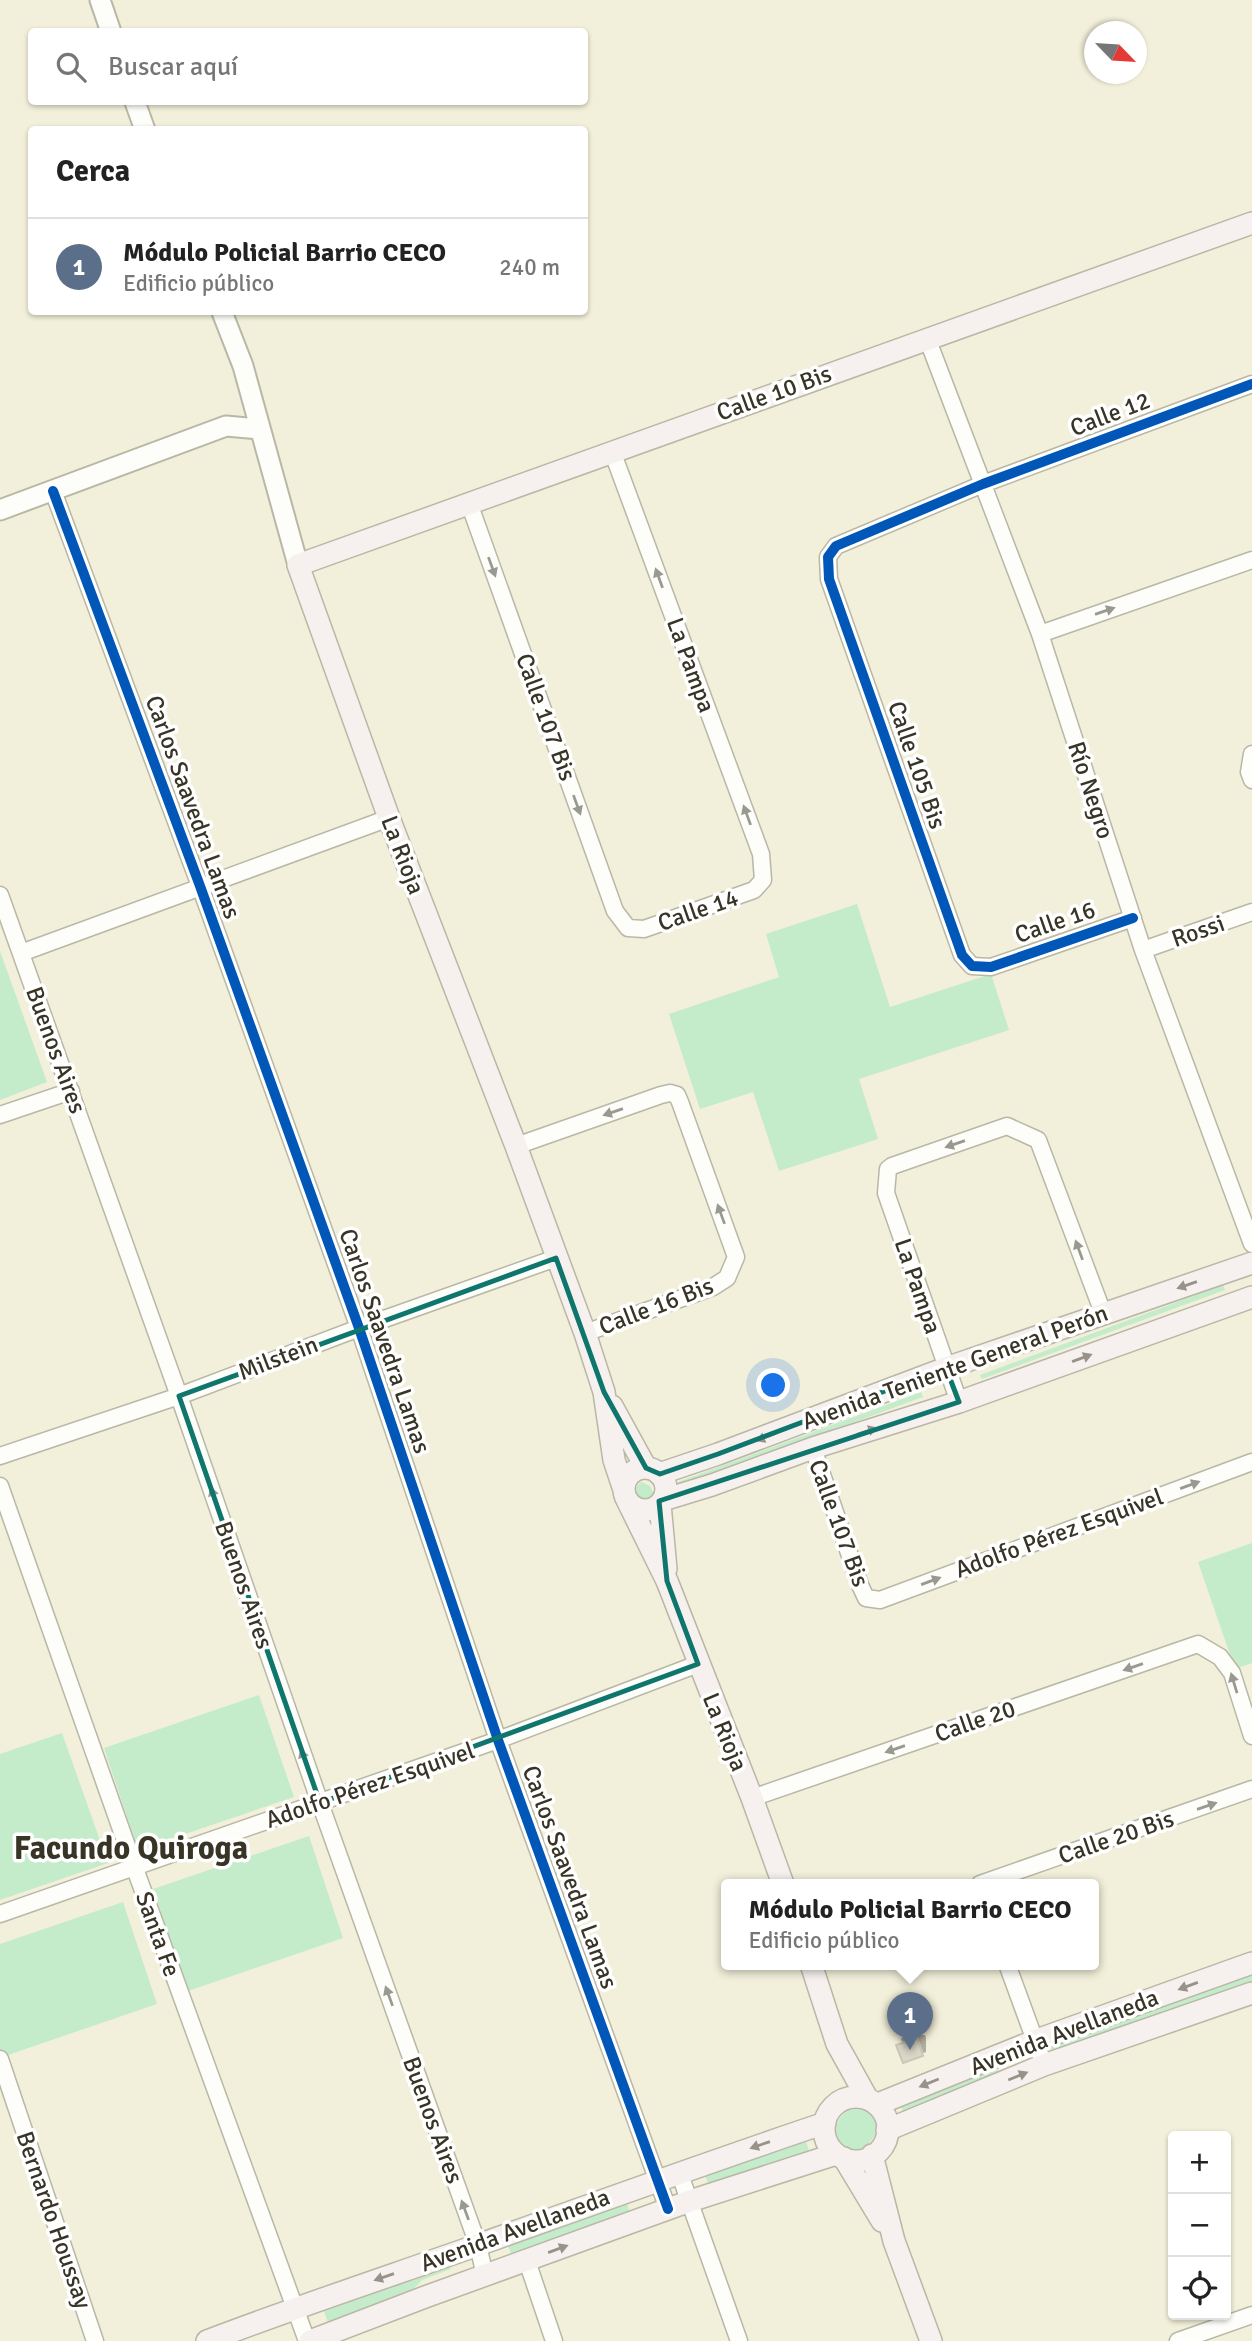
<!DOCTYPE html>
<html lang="es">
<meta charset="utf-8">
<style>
body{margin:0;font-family:Signika,sans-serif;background:#f6f6f6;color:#222}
.controls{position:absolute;right:21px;bottom:21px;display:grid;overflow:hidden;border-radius:7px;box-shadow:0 2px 5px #0004}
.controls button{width:63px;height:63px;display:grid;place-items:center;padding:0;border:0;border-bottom:2px solid #e0e0e0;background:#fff;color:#222;font:35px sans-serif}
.compass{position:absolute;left:1084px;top:21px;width:63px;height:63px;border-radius:50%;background:#fff;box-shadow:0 2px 5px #0004;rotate:115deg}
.you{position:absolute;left:774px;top:1386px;width:24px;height:24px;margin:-18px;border:5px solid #fff;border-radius:50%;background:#1a73e8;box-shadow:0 0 0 10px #1a73e833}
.badge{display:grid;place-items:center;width:46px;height:46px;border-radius:50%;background:#797666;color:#fff;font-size:23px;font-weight:700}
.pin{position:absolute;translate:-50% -58px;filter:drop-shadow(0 2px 4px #0008)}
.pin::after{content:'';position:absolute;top:37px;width:24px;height:21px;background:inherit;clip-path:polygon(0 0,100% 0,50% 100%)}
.popup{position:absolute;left:721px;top:1879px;width:378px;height:91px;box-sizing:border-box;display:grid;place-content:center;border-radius:7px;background:#fff;filter:drop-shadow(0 2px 5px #0005);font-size:23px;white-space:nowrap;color:#767676}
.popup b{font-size:26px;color:#222}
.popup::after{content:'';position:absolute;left:50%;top:100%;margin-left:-14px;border:14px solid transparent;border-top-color:#fff}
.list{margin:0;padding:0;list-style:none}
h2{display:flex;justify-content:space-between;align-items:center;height:91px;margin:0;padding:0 28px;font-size:30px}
h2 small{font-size:23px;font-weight:400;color:#767676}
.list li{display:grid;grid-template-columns:46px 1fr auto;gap:21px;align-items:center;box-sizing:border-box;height:98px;padding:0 28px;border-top:2px solid #e0e0e0}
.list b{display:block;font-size:26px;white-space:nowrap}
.list p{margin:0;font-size:23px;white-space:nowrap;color:#767676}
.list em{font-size:23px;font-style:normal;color:#767676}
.icon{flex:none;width:38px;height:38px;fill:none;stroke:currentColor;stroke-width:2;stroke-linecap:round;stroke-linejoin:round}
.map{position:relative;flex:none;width:1252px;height:2341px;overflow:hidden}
.search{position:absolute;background:#fff;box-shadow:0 2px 5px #0004;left:28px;top:28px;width:560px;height:77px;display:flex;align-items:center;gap:18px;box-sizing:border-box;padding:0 24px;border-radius:7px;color:#767676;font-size:26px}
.panel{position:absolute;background:#fff;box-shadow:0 2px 5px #0004;left:28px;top:126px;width:560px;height:189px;border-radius:7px}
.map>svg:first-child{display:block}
.green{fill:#c4eccb}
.building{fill:#dbd8c7;stroke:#c9c7b6;stroke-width:2;filter:url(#shadow)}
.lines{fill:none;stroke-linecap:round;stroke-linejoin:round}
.minor-casing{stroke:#b9b7a6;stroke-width:19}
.tertiary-casing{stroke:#b9b7a6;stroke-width:23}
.secondary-casing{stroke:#b9b7a6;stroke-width:24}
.minor{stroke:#fdfdf9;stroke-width:16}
.tertiary{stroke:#fdfdf9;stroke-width:19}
.secondary{stroke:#f6f1ee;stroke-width:21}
.cycleway-casing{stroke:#fff;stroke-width:15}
.cycleway{stroke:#0057b8;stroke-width:10}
.oneway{fill:#9a9990}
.oneway2{fill:#97938a}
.marked{fill:none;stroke:#0f766e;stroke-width:5;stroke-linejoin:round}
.labels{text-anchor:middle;stroke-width:7;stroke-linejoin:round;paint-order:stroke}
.street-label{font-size:24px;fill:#383527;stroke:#fff}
.district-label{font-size:32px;font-weight:bold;fill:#383527;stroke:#fff}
</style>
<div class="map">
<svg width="1252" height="2341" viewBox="0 0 1252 2341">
<defs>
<filter id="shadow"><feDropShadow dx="6" dy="-6" stdDeviation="0" flood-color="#0004"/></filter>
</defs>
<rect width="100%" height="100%" fill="#f2efda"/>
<path class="green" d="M857,904L890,1007L991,974L1009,1030L859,1079L878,1139L779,1171L753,1092L700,1109L669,1014L779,977L766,934Z
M0,951L47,1082L0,1100Z
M1223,1285L1225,1290L982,1379L980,1375Z
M921,1392L923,1397L680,1486L678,1482Z
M642,1482L650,1486L654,1494L651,1501L643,1505L638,1503C634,1494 633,1487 642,1482Z
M1252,1543V1663L1235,1669L1198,1562Z
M259,1695L294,1797L138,1850L104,1748Z
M62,1733L108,1863L0,1900V1754Z
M309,1836L343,1938L188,1991L153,1889Z
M123,1902L157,2004L2,2057L0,2052V1944Z
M1252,1970V1984L1043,2058L1039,2046Z
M996,2065L1000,2078L904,2115L900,2102Z
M856,2105C871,2105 878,2109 881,2123C856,2186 806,2132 856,2105Z
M805,2138L809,2151L710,2188L705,2176Z
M627,2203L631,2216L512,2258L508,2245Z
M450,2267L451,2269L422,2280L408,2295L328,2323L324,2311Z"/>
<path class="building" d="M917,2038L923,2056L903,2063L896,2045Z"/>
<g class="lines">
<g class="minor-casing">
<path id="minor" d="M927,338L1040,634L1143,950L1252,1244
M53,491L200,886L359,1328L498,1740L668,2209
M469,503L615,911L628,928L644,929L754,890L763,880L761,854L612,451
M1040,634L1252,560
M1252,754L1249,772L1252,780
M0,895L179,1396L320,1803L478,2245L485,2276
M1133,918L991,967L972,966L962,955L829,579L828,557L836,546L983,484L1252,384
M1143,950L1252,912
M21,953L389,818
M0,1115L71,1091
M516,1146L661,1095L670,1093L677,1095L680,1102L736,1257L727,1278L713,1287L585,1333
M959,1402L886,1193L888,1169L892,1166L1007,1126L1038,1140L1103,1313
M813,1448L860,1585L866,1598L880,1600L1252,1462
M0,1456L179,1396L359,1328L556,1258
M0,1486L134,1866L307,2341
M752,1798L1198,1644L1220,1657L1232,1673L1252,1736
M980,1884L1252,1789
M0,1914L498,1740L698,1664
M1007,1964L1044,2065
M0,2059L95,2341
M679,2172L739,2341
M527,2261L554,2341
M1178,2341L1252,2315"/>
</g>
<g class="tertiary-casing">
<path id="tertiary" d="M100,0L111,32
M135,102L145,130
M222,312L243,366L298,565
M0,510L226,426L259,429"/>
</g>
<g class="secondary-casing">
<path id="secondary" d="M612,1406L646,1468
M624 1489a21 21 0 1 1 42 0a21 21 0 1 1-42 0Z
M659,1474L718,1454L946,1368L1252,1263
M624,1490L614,1460L604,1392L585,1333L516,1146L389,818L298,565L1252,223
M627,1500L667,1581L752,1798L783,1884
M663,1500L712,1485L813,1448L959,1402L1252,1297
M660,1504L666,1569
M811,1964L837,2044L867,2098
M824 2129a32 32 0 1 1 64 0a32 32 0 1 1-64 0Z
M878,2104L1034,2041L1252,1963
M887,2130L1044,2065L1252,1993
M872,2155L894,2241L931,2341
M844,2158L882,2221
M207,2341C296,2307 387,2277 478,2245C593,2204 709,2162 825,2123
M310,2341L425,2297L690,2201L836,2154"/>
</g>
<use href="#minor" class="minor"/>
<use href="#tertiary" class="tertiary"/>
<use href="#secondary" class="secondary"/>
<g class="cycleway-casing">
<path id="cycleway" d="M53,491L200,886L359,1328L498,1740L668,2209
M1133,918L991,967L972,966L962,955L829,579L828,557L836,546L983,484L1252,384"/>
</g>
<use href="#cycleway" class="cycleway"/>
</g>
<defs><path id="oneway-solid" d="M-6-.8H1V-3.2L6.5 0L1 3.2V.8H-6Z" transform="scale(1.75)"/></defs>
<g class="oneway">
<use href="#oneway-solid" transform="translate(492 567) rotate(70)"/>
<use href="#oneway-solid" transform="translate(659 578) rotate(-110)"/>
<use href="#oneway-solid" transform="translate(1105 611) rotate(-19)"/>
<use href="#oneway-solid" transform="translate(577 805) rotate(70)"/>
<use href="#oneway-solid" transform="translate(747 815) rotate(-110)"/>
<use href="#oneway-solid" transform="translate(613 1112) rotate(161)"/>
<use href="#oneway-solid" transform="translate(955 1144) rotate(161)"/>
<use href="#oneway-solid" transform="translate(721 1214) rotate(-110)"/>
<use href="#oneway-solid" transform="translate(1079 1250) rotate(-110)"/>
<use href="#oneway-solid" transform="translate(1190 1485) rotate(-20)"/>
<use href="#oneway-solid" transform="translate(214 1497) rotate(-109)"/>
<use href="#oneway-solid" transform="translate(931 1581) rotate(-20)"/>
<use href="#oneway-solid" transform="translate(1133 1667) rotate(161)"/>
<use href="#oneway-solid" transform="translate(1234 1683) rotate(-107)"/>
<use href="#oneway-solid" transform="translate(895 1749) rotate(161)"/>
<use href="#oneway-solid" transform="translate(304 1759) rotate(-109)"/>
<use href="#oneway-solid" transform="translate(1207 1806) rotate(-19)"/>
<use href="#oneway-solid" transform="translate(389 1996) rotate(-110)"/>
<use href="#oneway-solid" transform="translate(465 2210) rotate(-110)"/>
</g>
<g class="oneway2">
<use href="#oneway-solid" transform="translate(1187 1285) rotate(161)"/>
<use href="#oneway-solid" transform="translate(1082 1358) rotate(-20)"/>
<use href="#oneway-solid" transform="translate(867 1431) rotate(-18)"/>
<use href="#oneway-solid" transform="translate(766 1437) rotate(159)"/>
<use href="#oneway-solid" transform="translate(1188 1986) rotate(160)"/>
<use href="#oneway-solid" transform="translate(1018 2076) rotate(-22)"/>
<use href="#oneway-solid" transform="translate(929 2083) rotate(158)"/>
<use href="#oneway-solid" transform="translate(760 2145) rotate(161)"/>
<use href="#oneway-solid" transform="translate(558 2249) rotate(-20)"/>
<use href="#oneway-solid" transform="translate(384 2277) rotate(161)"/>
</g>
<path class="marked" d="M556,1258L604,1392L646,1468L660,1474L718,1454L946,1368L959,1402L659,1501L667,1581L698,1664L320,1803L179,1396Z"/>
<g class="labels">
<g class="street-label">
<text transform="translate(774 393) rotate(-20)" y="8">Calle 10 Bis</text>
<text transform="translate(1110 414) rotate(-21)" y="8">Calle 12</text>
<text transform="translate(691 665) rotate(70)" y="8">La Pampa</text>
<text transform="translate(546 717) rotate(70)" y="8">Calle 107 Bis</text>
<text transform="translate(917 765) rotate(71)" y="8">Calle 105 Bis</text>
<text transform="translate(1091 790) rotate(72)" y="8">Río Negro</text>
<text transform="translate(193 807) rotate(70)" y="8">Carlos Saavedra Lamas</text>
<text transform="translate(403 855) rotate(69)" y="8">La Rioja</text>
<text transform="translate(698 910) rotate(-19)" y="8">Calle 14</text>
<text transform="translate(1055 922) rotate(-19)" y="8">Calle 16</text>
<text transform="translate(1198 931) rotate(-19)" y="8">Rossi</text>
<text transform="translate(56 1050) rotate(70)" y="8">Buenos Aires</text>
<text transform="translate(918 1286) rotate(71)" y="8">La Pampa</text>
<text transform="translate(656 1306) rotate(-21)" y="8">Calle 16 Bis</text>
<text transform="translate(385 1341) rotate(71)" y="8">Carlos Saavedra Lamas</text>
<text transform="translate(278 1358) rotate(-21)" y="8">Milstein</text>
<text transform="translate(955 1367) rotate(-20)" y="8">Avenida Teniente General Perón</text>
<text transform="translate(839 1523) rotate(70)" y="8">Calle 107 Bis</text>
<text transform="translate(1059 1533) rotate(-20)" y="8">Adolfo Pérez Esquivel</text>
<text transform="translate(244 1585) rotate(71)" y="8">Buenos Aires</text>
<text transform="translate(975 1721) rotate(-19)" y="8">Calle 20</text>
<text transform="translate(725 1732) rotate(68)" y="8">La Rioja</text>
<text transform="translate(370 1785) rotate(-19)" y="8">Adolfo Pérez Esquivel</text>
<text transform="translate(1116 1837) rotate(-19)" y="8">Calle 20 Bis</text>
<text transform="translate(570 1877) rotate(70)" y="8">Carlos Saavedra Lamas</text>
<text transform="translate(158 1934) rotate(70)" y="8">Santa Fe</text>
<text transform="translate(1064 2032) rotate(-21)" y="8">Avenida Avellaneda</text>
<text transform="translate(433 2120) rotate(70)" y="8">Buenos Aires</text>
<text transform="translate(54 2220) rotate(71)" y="8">Bernardo Houssay</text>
<text transform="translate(515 2230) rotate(-20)" y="8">Avenida Avellaneda</text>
</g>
<g class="district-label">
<text x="131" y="1859">Facundo Quiroga</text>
</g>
</g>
</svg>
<div class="controls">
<button>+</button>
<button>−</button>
<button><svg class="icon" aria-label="locate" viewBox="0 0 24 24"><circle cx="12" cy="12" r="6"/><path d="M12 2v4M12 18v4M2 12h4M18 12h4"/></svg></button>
</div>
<svg class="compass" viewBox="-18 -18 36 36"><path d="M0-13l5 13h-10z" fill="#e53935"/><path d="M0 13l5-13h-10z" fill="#767676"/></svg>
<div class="you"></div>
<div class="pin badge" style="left:910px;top:2050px;background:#5c6f8a">1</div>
<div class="popup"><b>Módulo Policial Barrio CECO</b>Edificio público</div>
<div class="search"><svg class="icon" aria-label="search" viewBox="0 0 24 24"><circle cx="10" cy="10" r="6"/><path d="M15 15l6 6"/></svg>Buscar aquí</div>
<section class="panel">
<h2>Cerca<small></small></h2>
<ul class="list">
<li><span class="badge" style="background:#5c6f8a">1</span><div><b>Módulo Policial Barrio CECO</b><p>Edificio público</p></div><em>240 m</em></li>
</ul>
</section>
</div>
